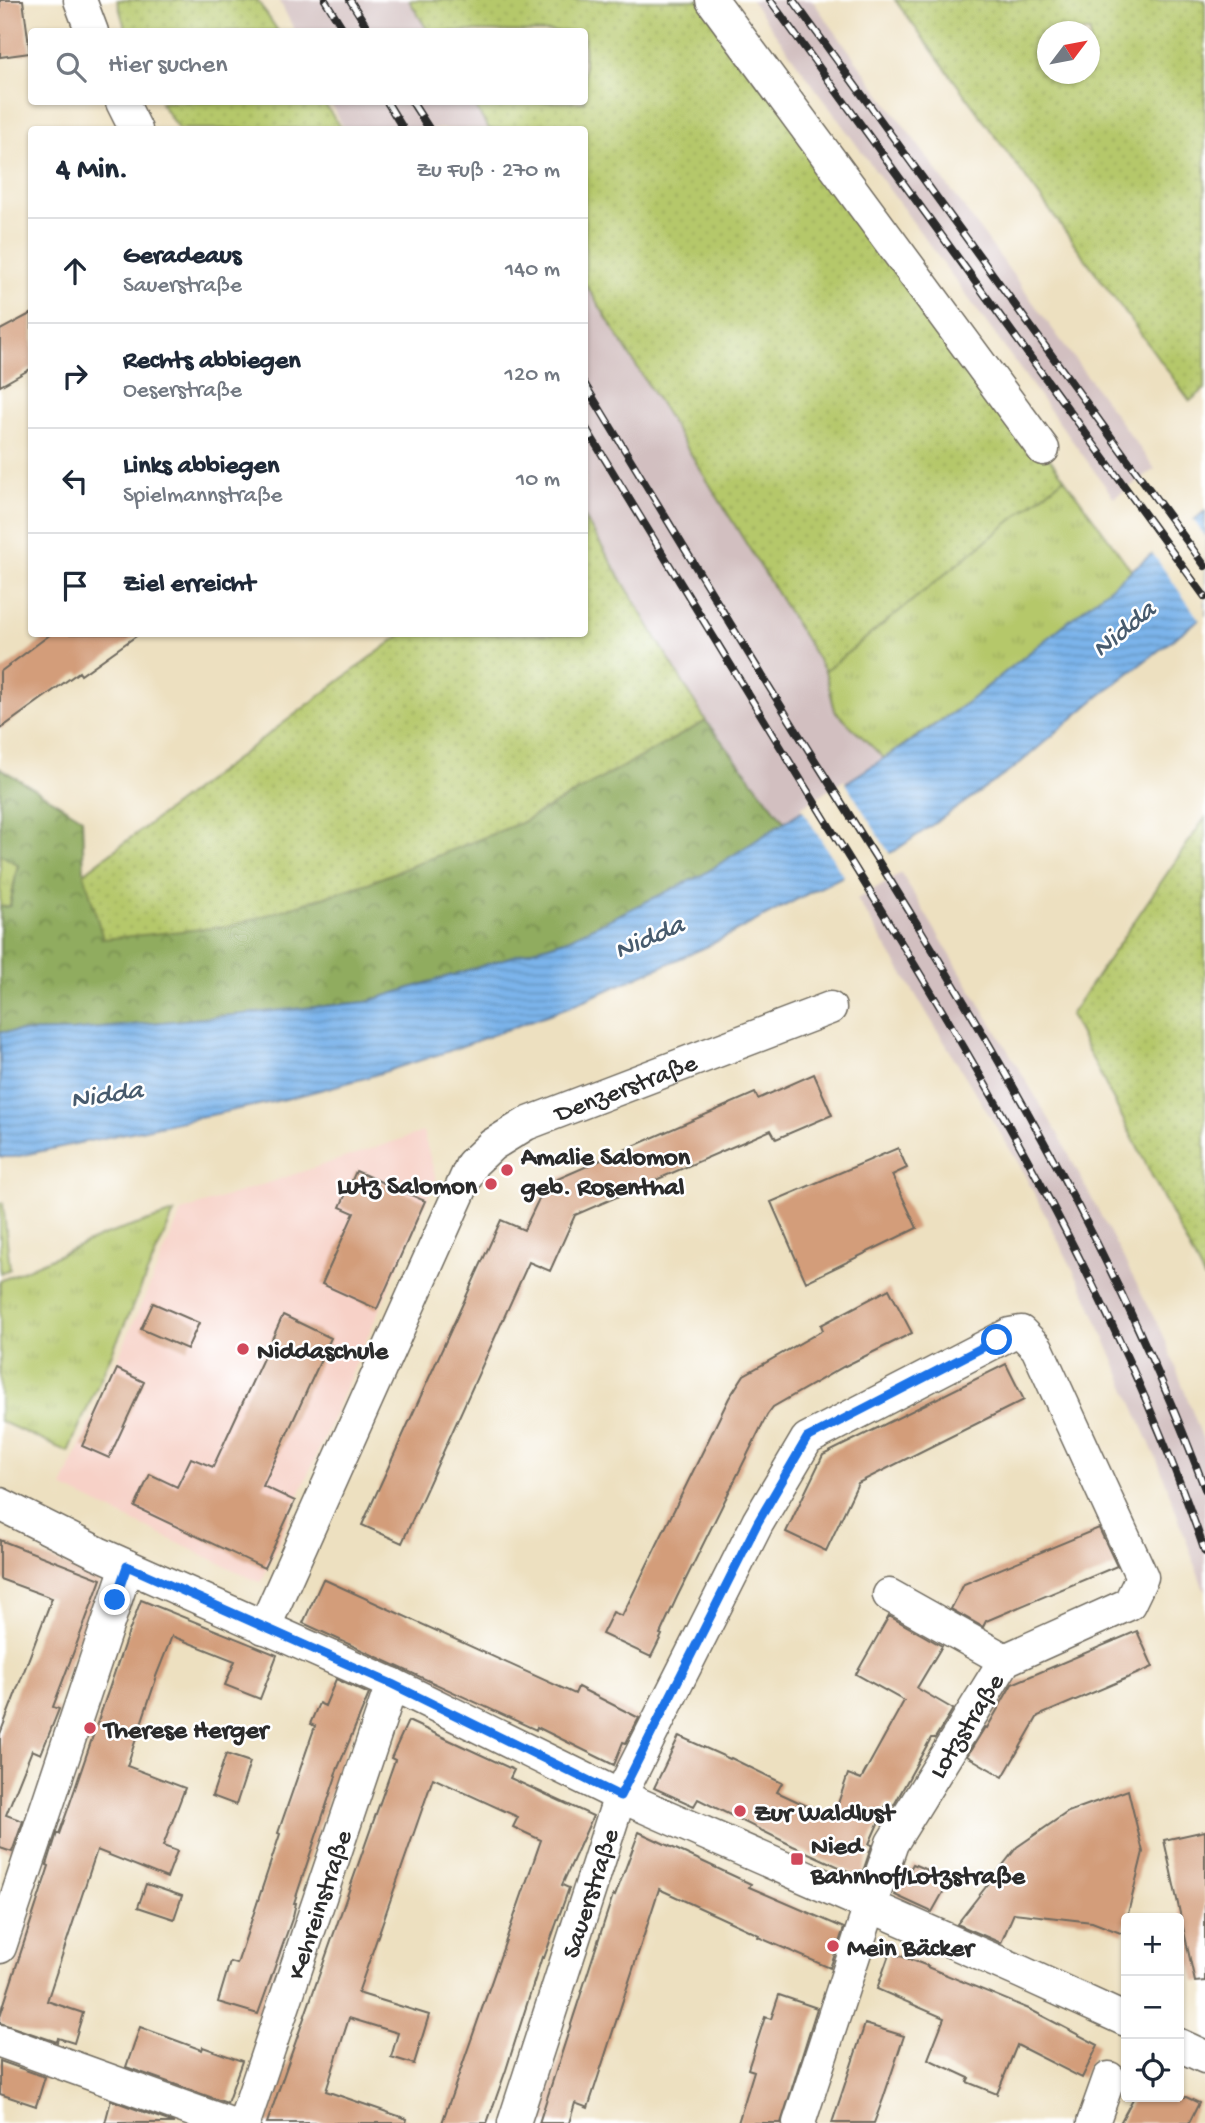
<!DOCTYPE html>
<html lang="de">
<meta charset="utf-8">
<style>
body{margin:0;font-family:"Gochi Hand",sans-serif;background:#f2f2f3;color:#1f2937}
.controls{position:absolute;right:21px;bottom:21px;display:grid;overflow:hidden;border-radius:7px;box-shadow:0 2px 5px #0004}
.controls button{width:63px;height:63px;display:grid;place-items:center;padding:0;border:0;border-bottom:2px solid #e0e1e3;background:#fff;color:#1f2937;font:35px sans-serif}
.compass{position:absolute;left:1037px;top:21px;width:63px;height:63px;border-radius:50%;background:#fff;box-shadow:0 2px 5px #0004;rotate:58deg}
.stop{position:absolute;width:21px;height:21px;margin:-16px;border:5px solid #1a73e8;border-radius:50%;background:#fff}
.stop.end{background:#1a73e8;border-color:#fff;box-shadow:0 2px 7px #0008}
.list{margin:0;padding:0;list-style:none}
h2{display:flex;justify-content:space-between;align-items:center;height:91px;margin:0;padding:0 28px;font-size:30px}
h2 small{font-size:23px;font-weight:400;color:#747a83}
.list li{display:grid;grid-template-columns:46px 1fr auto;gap:21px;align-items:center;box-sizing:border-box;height:105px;padding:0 28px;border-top:2px solid #e0e1e3}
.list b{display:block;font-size:26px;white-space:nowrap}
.list p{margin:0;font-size:23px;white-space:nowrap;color:#747a83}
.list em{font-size:23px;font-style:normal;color:#747a83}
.icon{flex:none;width:38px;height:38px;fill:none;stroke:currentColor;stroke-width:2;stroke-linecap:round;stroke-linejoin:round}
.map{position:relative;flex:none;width:1205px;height:2123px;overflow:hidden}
.search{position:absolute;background:#fff;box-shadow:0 2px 5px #0004;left:28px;top:28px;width:560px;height:77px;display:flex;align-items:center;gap:18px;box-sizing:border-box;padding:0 24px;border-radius:7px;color:#747a83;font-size:26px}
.panel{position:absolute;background:#fff;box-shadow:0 2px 5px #0004;left:28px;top:126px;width:560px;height:511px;border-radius:7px}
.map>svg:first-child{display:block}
.built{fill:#f7d1c7}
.railway{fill:#d2bfc0}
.grass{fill:url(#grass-tufts);stroke:#707a4b;stroke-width:2}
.forest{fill:url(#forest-crowns);stroke:#5e6c45;stroke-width:2}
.garden{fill:url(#garden-dots);stroke:#707a4b;stroke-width:2;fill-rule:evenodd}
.pitch{fill:#b5c86b;stroke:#707a4b;stroke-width:2}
.water{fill:url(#water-rules);stroke:#53708b;stroke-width:2}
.pier{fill:#ede0c0}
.building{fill:#d39d7a}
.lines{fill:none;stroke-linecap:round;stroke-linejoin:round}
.minor-casing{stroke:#6f6a5f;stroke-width:35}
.minor{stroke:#fff;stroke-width:32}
.rail-casing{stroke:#2b2b2b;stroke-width:8}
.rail{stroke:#fff;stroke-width:5;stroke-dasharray:16;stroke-linecap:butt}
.route{stroke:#1a73e8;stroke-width:9}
.poi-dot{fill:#d1495b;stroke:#fff;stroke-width:2.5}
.labels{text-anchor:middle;stroke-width:5;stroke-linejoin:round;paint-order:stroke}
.street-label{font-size:26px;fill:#2b2b2b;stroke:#fff}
.poi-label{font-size:26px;font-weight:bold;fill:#2b2b2b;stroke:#fff;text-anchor:start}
.water-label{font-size:28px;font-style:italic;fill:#475b6e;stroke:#fff}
</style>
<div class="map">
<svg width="1205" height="2123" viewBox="0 0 1205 2123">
<defs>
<pattern id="grass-tufts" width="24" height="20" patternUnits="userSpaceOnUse" patternTransform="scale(1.75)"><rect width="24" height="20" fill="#b5c86b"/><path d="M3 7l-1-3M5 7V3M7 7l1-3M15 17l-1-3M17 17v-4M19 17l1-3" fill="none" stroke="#9cac5d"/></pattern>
<pattern id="forest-crowns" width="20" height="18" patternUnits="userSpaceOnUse" patternTransform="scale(1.75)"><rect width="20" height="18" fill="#90ac5f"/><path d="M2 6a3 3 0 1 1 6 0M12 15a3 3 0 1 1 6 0" fill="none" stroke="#768c4f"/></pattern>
<pattern id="garden-dots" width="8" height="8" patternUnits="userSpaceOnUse" patternTransform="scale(1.75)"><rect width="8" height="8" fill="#b5c86b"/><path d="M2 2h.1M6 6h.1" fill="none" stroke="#9cac5d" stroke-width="1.8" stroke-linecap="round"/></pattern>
<pattern id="water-rules" width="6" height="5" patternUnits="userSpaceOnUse" patternTransform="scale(1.75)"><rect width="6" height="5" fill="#7bb4eb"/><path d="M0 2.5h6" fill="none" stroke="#6593bf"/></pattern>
</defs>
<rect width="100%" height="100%" fill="#fff"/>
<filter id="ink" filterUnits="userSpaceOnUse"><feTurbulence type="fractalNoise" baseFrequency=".0143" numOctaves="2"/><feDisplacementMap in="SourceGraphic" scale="14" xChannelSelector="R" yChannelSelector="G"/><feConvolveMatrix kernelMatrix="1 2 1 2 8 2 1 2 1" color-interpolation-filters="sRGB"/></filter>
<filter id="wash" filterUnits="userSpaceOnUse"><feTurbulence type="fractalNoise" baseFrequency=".00686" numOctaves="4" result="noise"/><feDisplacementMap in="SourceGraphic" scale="28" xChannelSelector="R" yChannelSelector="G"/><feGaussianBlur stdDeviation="1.57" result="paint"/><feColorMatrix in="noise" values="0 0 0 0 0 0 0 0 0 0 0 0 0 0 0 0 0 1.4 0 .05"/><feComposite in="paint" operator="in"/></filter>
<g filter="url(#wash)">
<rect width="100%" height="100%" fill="#ede0c0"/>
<path class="built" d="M423,1132L436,1179L261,1583L62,1487L182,1211Z"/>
<path class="railway" d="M279,0H409L428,31H295Z
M751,0H812L1155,469L1114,498Z
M330,102H472L489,129H344Z
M585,283L825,671L835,711L884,758L785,822L706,721L585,518Z
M901,873L1057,1132L1163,1334L1205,1445V1593L1162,1472L1086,1295L1019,1164L857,899Z"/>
<path class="grass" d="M1064,478L1132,571L968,702L884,758L835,711L825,671Z
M0,854L18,864L10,906L0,907Z
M174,1213L68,1452L0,1421V1281L102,1236Z"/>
<path class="forest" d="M706,721L785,822L702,875L568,939L366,1002L71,1031L0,1032V907L10,906L18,865L0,854V768L82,818L84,873L231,926L368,883L520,823Z"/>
<path class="garden" d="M117,0H257L278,31H126Z
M409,0H712L1064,478L825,671L585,283L584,130L489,129L472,102H584V32L428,31Z
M895,0H1205V389L1190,401ZM1048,32H1090V74H1048Z
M160,102H323L342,129H178Z
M585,518L706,721L520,823L368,883L231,926L103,939L84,873L402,634H584Z
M1205,818V1280L1070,1015Z"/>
<path class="pitch" d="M0,1203H3L10,1269L0,1273Z"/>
<path class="water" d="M1205,511V615L1099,696L1013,769L896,850L807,894L708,946L571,1006L446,1052L365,1078L286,1099L14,1157H0V1032L71,1031L366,1002L568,939L702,875L922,734L968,702Z"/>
<path class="pier" d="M1192,518L1205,536V619L1201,622L1151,551Z
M844,780L891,856L845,879L801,807Z"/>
<g id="blocks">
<path class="building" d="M0,0H23L30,53L0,57Z
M32,313V368L0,386V330Z
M51,634H139L81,675L79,672L0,729V672Z
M814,1074L832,1115L776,1139L771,1130L575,1215L550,1271L529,1262L402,1543L362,1525L501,1220L524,1230L546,1184L755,1093L758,1099Z
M898,1148L907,1168L892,1175L917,1228L806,1282L771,1202Z
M356,1171L425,1201L377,1309L322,1284L354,1213L340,1207Z
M889,1289L912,1333L843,1367L773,1407L767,1415L677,1597L660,1634L662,1635L651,1657L602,1634L613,1612L622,1616L729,1398L744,1375L823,1330L821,1325Z
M153,1303L199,1323L187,1349L141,1329Z
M283,1315L331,1338L263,1486L295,1501L264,1568L135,1507L150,1474L177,1487L191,1458L213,1467Z
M1006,1364L1024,1400L858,1483L826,1551L786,1532L823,1455Z
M117,1369L144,1382L109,1458L82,1446Z
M1099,1528L1117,1566L986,1621L983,1627L951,1609L964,1584Z
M0,1540L101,1579L53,1707L59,1709L41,1754L32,1750L6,1815L23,1821L12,1852L0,1848V1734L52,1598L0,1579Z
M323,1579L575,1694L578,1687L639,1718L626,1743L623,1742L614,1765L537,1727L536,1730L303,1623Z
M141,1600L277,1655L260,1699L225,1685L235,1661L172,1636L155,1679H156L127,1766L185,1788L163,1846L177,1851L167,1878L97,1850L47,2001L83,2013L74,2043L58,2038L57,2042L0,2023V2016L49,1866L47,1865L57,1833L59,1834L68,1809L125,1642Z
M889,1616L942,1646L917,1688L953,1709L935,1738H931L894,1805L887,1803L869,1844L872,1845L861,1877L793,1846L698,1799L694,1806L654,1788L679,1736L730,1759L731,1758L782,1783L777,1792L833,1818L848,1774L861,1779L904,1701L856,1674Z
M1137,1631L1153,1667L1038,1716L1003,1777L967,1756L985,1727L987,1728L1012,1684Z
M336,1679L369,1694L335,1775L336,1776L294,1903H296L293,1916L258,2014L218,2002L230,1962L237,1964L280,1834L278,1833L315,1726L310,1724L319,1703L325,1706Z
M408,1721L514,1770L510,1778L593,1816L562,1885L569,1888L544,1958L542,1957L506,2070L487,2123H442L541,1840L513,1827L518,1817L433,1778L358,1993L429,2015L414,2064L391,2057L398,2033L349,2018L326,2091L407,2119L406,2123H267L395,1760L391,1758Z
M226,1754L250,1762L236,1805L212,1796Z
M1128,1790L1143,1852L1123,1934L1092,1922L1014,1913L1001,1943L957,1924L1017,1847L1068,1812Z
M1205,1831V1981L1195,1982L1164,1840Z
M639,1832L751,1884L749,1887L844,1928L830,1968L758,1937L759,1935L659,1889L588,2108L575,2103L569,2123H539L613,1895L615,1896Z
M913,1864L950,1880L932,1912L895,1895Z
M146,1884L182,1896L174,1919L138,1907Z
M890,1952L928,1966L927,1967L1029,2009L1098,2045L1082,2078L1017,2045L997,2094L967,2082L969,2078L928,2059L944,2018L877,1989Z
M779,1995L817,2008L781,2123H738L754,2071L748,2069L765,2017L771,2019Z
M865,2024L904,2036L883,2099L874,2123H832Z
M140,2027L202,2050L203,2047L242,2061L227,2103L126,2067Z
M0,2061L45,2077L36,2106L0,2094Z
M1134,2097H1186L1199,2103L1189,2123H1120Z
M111,2100L174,2123H105Z"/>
</g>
</g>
<g filter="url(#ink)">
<use href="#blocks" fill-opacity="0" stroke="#6f6a5f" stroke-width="2"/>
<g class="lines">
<g class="minor-casing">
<g id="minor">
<path d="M80,0L92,32"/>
<path d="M712,0L1043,449"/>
<path d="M122,102L136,130"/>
<path d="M0,1504L98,1553L392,1684L620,1796L1021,1972L1126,2020"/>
<path d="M889,1595L1005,1660"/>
<path id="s1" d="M264,1628L472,1164L492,1145L526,1124L830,1008"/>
<path d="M0,1947L127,1566"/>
<path d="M0,2041L228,2123"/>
<path d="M1179,2045L1205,2057"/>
<path id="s2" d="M244,2123L392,1684"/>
<path id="s3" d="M514,2123L620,1796L758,1522L807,1439L1010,1334L1021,1332L1037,1348L1142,1577L1129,1604L1005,1660L892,1843L870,1906L799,2123"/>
<path d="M1093,2123L1109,2078"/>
</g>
</g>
<use href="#minor" class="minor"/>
<g class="rail-casing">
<path id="rail" d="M325,0L345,32
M350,0L370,32
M770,0L1205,597
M793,0L1205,566
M387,102L404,130
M412,102L430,130
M584,383C661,509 736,635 814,759C962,993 1108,1229 1205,1489
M584,425C667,560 748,695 831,829C974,1059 1117,1294 1205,1552"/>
</g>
<use href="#rail" class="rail"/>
</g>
</g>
<g class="lines" filter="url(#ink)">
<path class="route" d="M115,1600L127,1566L392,1684L620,1796L758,1522L807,1438L997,1340"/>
</g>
<g class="poi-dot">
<circle cx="507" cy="1170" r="7"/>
<circle cx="491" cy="1184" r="7"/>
<circle cx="243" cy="1349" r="7"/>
<circle cx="90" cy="1728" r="7"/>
<circle cx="740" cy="1811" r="7"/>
<rect x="790" y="1852" width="14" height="14" rx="3.5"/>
<circle cx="833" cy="1946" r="7"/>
</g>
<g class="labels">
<g class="street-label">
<text dy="9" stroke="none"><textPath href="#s1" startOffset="682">Denzerstraße</textPath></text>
<text transform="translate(965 1725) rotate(-58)" y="9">Lotzstraße</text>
<text dy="9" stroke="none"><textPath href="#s3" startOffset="242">Sauerstraße</textPath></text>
<text dy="9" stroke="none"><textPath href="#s2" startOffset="231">Kehreinstraße</textPath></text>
</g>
<g class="poi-label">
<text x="521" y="1164">Amalie Salomon<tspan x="521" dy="30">geb. Rosenthal</tspan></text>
<text x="477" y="1193" text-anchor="end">Lutz Salomon</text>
<text x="257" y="1358">Niddaschule</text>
<text x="104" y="1737">Therese Herger</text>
<text x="754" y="1820">Zur Waldlust</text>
<text x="811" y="1853">Nied<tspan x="811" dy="30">Bahnhof/Lotzstraße</tspan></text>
<text x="847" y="1955">Mein Bäcker</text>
</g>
<g class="water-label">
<text transform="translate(1122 627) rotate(-39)" y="10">Nidda</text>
<text transform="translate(648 935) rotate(-23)" y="10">Nidda</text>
<text transform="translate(106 1092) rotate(-8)" y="10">Nidda</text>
</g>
</g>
</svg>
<div class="controls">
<button>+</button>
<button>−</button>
<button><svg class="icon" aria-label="locate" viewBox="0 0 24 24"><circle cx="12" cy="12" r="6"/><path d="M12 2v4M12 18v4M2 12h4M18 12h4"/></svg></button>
</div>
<svg class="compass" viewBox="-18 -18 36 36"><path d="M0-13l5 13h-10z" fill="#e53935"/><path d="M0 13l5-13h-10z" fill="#747a83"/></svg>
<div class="stop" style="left:997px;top:1340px"></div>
<div class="stop end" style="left:115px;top:1600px"></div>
<div class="search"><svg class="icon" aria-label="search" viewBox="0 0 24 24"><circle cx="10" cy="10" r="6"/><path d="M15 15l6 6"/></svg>Hier suchen</div>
<section class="panel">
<h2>4 Min.<small>Zu Fuß · 270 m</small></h2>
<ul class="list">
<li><svg class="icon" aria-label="ahead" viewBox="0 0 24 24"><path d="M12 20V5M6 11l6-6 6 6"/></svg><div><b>Geradeaus</b><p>Sauerstraße</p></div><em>140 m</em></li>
<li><svg class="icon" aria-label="right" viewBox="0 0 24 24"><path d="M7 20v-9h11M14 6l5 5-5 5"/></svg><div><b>Rechts abbiegen</b><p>Oeserstraße</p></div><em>120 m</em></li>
<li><svg class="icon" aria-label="left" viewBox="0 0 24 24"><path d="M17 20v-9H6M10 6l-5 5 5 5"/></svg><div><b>Links abbiegen</b><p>Spielmannstraße</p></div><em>10 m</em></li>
<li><svg class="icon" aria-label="arrive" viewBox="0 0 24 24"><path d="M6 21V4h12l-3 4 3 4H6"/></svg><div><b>Ziel erreicht</b></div></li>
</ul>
</section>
</div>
